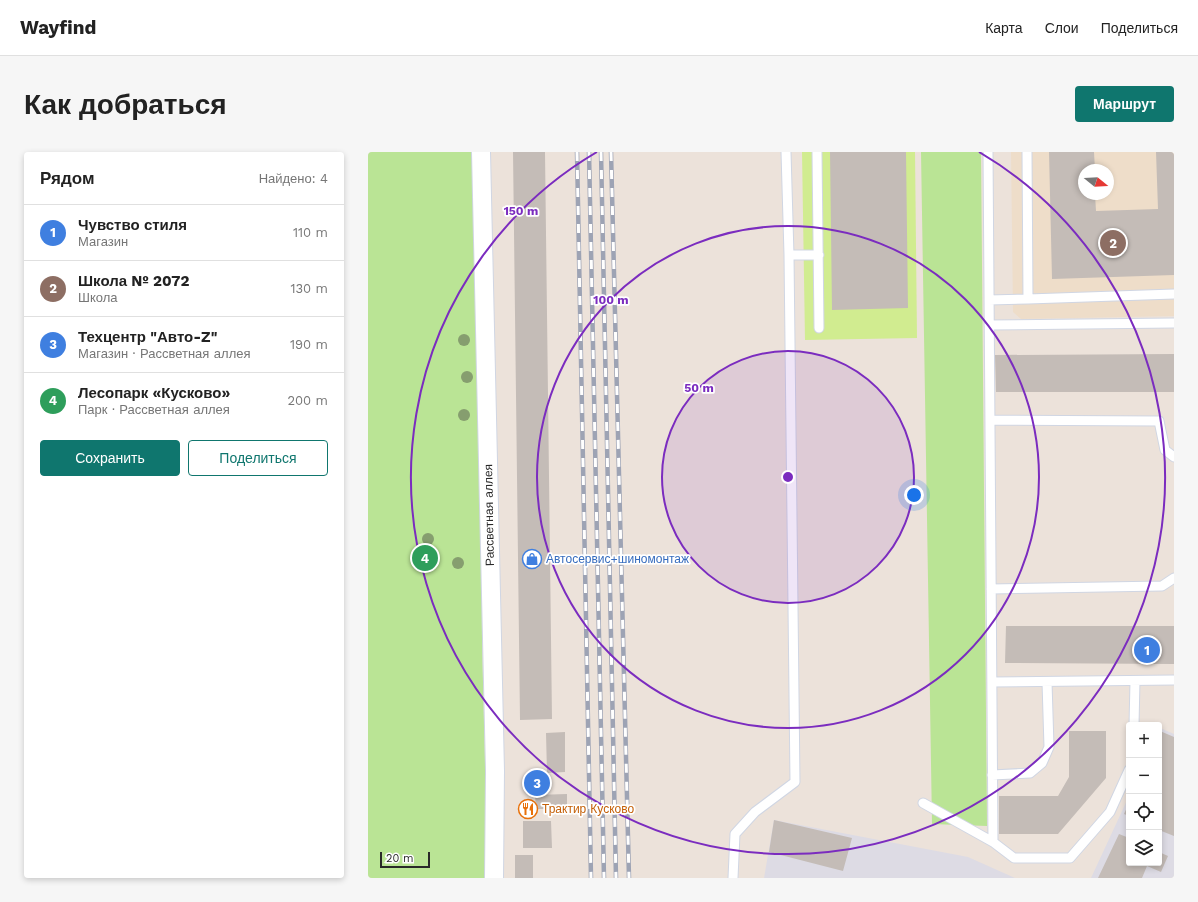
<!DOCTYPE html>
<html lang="ru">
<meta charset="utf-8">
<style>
body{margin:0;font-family:"Work Sans",sans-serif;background:#f6f6f6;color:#222}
.controls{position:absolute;right:12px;bottom:12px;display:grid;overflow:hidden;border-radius:4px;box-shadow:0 2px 6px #0003}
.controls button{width:36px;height:36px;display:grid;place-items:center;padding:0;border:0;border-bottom:1px solid #e0e0e0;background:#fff;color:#222;font:20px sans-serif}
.compass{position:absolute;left:710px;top:12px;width:36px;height:36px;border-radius:50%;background:#fff;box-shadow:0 2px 6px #0003;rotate:108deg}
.scale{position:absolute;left:12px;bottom:10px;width:50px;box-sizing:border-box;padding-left:4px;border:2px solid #292929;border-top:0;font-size:11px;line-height:14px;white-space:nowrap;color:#292929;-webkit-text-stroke:3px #fff;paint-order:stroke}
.you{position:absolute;left:546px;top:343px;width:14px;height:14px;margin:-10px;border:3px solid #fff;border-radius:50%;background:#1a73e8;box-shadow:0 0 0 6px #1a73e833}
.badge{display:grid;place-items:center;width:26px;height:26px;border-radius:50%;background:#0f766e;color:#fff;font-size:13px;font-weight:700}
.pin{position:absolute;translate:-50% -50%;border:2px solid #fff;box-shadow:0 1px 4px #0006}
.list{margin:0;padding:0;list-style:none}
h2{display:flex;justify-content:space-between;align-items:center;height:52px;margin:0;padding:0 16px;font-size:17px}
h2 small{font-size:13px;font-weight:400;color:#767676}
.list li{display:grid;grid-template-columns:26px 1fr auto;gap:12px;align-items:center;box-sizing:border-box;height:56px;padding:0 16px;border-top:1px solid #e0e0e0}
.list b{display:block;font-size:15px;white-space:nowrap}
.list p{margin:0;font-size:13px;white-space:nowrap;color:#767676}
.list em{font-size:13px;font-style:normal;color:#767676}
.actions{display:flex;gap:8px;padding:12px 16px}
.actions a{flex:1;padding:9px 0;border:1px solid #0f766e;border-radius:4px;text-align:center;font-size:14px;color:#0f766e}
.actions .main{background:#0f766e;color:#fff}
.icon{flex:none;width:22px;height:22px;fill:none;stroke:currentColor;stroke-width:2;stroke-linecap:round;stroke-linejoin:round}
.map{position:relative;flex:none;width:806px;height:726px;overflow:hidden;border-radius:4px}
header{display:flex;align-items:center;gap:24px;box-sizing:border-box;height:56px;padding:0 20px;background:#fff;border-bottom:1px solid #e0e0e0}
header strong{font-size:19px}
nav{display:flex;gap:22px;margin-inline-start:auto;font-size:14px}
.intro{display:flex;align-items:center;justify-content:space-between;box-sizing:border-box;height:96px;padding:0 24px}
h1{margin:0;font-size:28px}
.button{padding:10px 18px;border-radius:4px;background:#0f766e;color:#fff;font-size:14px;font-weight:700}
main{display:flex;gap:24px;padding:0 24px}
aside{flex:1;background:#fff;border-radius:4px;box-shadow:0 2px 6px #0003}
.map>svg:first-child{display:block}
.industrial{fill:#dddbe4}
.education{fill:#eeddc9;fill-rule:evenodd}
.green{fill:#bae495}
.pitch{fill:#d1ec90}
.building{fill:#c4bcb7}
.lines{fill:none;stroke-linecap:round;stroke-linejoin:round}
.lane-casing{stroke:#d0d6e3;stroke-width:11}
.street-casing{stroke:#d0d6e3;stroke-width:20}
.lane{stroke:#fff;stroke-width:9}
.street{stroke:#fff;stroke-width:18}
.rail-casing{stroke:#9da3b4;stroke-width:4.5}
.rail{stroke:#fff;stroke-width:3;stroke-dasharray:9;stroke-linecap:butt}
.tree{fill:#869e6f}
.ring{fill:none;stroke:#7b2cbf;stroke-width:2}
.labels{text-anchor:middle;stroke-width:3.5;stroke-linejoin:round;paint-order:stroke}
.street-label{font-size:12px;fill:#292929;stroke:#fff}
.shop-label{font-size:12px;fill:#366cbe;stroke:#fff;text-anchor:start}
.food-label{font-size:12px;fill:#c56008;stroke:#fff;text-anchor:start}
.centre{fill:#7b2cbf;stroke:#fff;stroke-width:2}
.ring-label{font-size:12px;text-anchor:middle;font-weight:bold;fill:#7b2cbf;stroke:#fff;stroke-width:3.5;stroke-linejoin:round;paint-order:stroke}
</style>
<header>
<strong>Wayfind</strong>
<nav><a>Карта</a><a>Слои</a><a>Поделиться</a></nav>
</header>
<div class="intro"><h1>Как добраться</h1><a class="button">Маршрут</a></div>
<main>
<aside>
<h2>Рядом<small>Найдено: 4</small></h2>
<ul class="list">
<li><span class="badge" style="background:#3f7fe0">1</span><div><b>Чувство стиля</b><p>Магазин</p></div><em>110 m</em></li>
<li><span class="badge" style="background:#8d6e63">2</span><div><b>Школа № 2072</b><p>Школа</p></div><em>130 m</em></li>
<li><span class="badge" style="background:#3f7fe0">3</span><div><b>Техцентр &quot;Авто-Z&quot;</b><p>Магазин · Рассветная аллея</p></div><em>190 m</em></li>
<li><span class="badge" style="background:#2e9e5b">4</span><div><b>Лесопарк «Кусково»</b><p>Парк · Рассветная аллея</p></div><em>200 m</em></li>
</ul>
<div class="actions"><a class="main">Сохранить</a><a>Поделиться</a></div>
</aside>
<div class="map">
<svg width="806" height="726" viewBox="0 0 806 726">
<rect width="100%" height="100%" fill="#ece2da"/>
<path class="industrial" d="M792,576L806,582V726H723L761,644V711H791V579Z
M406,668L600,705L647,726H396Z"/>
<path class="education" d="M643,0H806V164L653,167L645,160ZM716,18H740V42H716Z"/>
<path class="green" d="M0,0H108L112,146L114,490L120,726H0Z
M553,0H613L619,674L564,672Z"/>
<path class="pitch" d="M434,0H547L549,186L437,188Z"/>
<path class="building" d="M145,0H177L184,567L152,568Z
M462,0H538L540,156L464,158Z
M681,0H726L727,18H716V42H727L728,59L790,57L788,0H806V123L684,127Z
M806,202V240H628L627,203Z
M638,474H806V512L637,511Z
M701,579H738V626L690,682H631V644H690L701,625Z
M792,579L806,585V684L791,678V582Z
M197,580V620L179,621L178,581Z
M162,623H181V640H162Z
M199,642V657H168L167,643Z
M761,651V664L756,662Z
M406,668L484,686L475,719L401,700Z
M155,669H183L184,696H155Z
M751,682L761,686V711H791V700L800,704L793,720L779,714L774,726H730Z
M147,703H165V726H147Z"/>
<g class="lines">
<g class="lane-casing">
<path id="lane" d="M449,0L451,176
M620,0L625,690L646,706H702L742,660L761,618
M659,0L660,147L806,142
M421,103H451
M621,148L660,147
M621,173L806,171
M622,268L791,269L797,298L806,305
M623,437L794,434L806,426
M624,530L806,528
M766,573L767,529
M624,623L662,621L674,611L681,595L679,530
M555,651L625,690
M365,726L367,682L387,660L427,630L421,103L418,0"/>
</g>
<g class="street-casing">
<path id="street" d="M113,0L127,619L126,726"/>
</g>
<use href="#lane" class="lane"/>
<use href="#street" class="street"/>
<g class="rail-casing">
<path id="rail" d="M209,0L223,726
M221,0L236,726
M233,0L248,726
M243,0L261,726"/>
</g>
<use href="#rail" class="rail"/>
</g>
<g class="tree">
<circle cx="96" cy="188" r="6"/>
<circle cx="99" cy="225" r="6"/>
<circle cx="96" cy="263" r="6"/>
<circle cx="60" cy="387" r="6"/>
<circle cx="90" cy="411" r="6"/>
</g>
<circle cx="420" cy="325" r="126" fill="#7b2cbf" fill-opacity=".12"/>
<g class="ring">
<circle cx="420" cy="325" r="126"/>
<circle cx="420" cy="325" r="251"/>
<path d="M611 0A377 377 0 1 1 229 0"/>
</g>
<defs>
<g id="shop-ring" transform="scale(1)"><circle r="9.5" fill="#fff" stroke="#3f7fe0" stroke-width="1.5"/><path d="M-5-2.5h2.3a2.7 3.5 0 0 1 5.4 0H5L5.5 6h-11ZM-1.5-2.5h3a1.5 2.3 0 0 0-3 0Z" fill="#3f7fe0"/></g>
<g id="restaurant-ring" transform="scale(1)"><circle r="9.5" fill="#fff" stroke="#e8710a" stroke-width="1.5"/><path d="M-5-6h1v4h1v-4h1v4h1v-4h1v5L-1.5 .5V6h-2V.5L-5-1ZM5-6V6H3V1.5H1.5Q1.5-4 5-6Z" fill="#e8710a"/></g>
</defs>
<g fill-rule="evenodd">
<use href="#shop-ring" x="164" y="407"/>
<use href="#restaurant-ring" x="160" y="657"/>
</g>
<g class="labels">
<g class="street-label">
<text transform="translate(121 363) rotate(-91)" y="4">Рассветная аллея</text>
</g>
<g class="shop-label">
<text x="178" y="411">Автосервис+шиномонтаж</text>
</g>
<g class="food-label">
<text x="174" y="661">Трактир Кусково</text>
</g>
</g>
<circle cx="420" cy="325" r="6" class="centre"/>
<g class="ring-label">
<text x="153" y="63">150 m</text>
<text x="243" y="152">100 m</text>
<text x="331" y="240">50 m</text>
</g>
</svg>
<div class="controls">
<button>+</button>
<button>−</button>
<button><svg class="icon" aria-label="locate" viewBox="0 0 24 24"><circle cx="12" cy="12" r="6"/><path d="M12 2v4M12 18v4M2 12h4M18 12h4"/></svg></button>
<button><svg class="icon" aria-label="layers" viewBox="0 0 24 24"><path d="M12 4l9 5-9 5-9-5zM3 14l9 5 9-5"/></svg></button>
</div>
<svg class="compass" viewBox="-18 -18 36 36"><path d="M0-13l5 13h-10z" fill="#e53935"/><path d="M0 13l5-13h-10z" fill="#767676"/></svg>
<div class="scale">20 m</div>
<div class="you"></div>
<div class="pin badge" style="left:779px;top:498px;background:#3f7fe0">1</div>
<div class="pin badge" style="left:745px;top:91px;background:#8d6e63">2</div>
<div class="pin badge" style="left:169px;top:631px;background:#3f7fe0">3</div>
<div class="pin badge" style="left:57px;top:406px;background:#2e9e5b">4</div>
</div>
</main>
